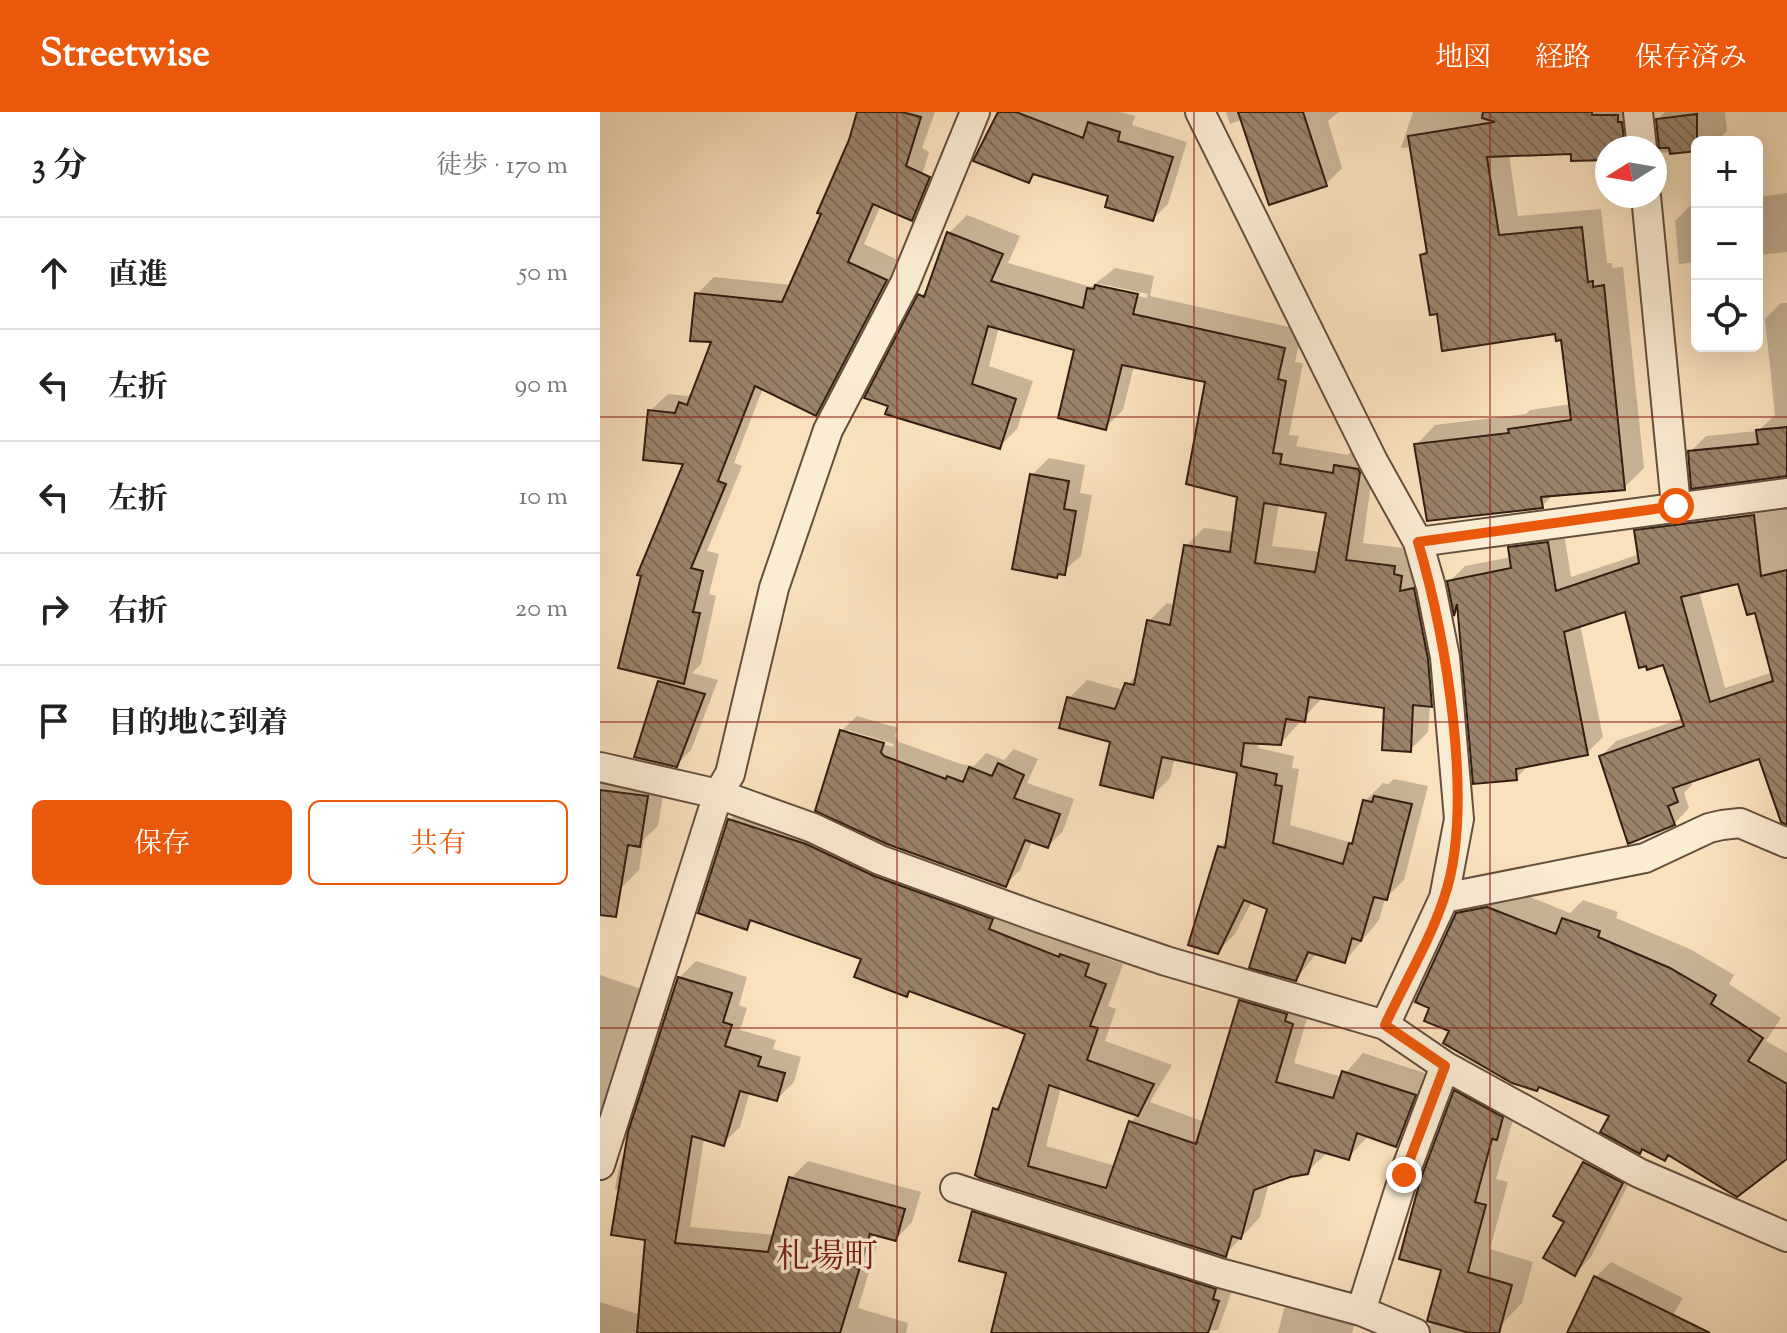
<!DOCTYPE html>
<html lang="ja">
<meta charset="utf-8">
<style>
body{margin:0;font-family:"Sorts Mill Goudy","Noto Serif JP",serif;background:#f2f2f2;color:#222}
.controls{position:absolute;right:24px;top:24px;display:grid;overflow:hidden;border-radius:12px;box-shadow:0 8px 32px #0002}
.controls button{width:72px;height:72px;display:grid;place-items:center;padding:0;border:0;border-bottom:2px solid #e0e0e0;background:#fff;color:#222;font:40px sans-serif}
.compass{position:absolute;left:995px;top:24px;width:72px;height:72px;border-radius:50%;background:#fff;box-shadow:0 8px 32px #0002;rotate:259deg}
.stop{position:absolute;width:24px;height:24px;margin:-18px;border:6px solid #ea580c;border-radius:50%;background:#fff}
.stop.end{background:#ea580c;border-color:#fff;box-shadow:0 2px 8px #0008}
.list{margin:0;padding:0;list-style:none}
h2{display:flex;justify-content:space-between;align-items:center;height:104px;margin:0;padding:0 32px;font-size:34px}
h2 small{font-size:26px;font-weight:400;color:#767676}
.list li{display:grid;grid-template-columns:52px 1fr auto;gap:24px;align-items:center;box-sizing:border-box;height:112px;padding:0 32px;border-top:2px solid #e0e0e0}
.list b{display:block;font-size:30px;white-space:nowrap}
.list em{font-size:26px;font-style:normal;color:#767676}
.actions{display:flex;gap:16px;padding:24px 32px}
.actions a{flex:1;padding:18px 0;border:2px solid #ea580c;border-radius:12px;text-align:center;font-size:28px;color:#ea580c}
.actions .main{background:#ea580c;color:#fff}
.icon{flex:none;width:44px;height:44px;fill:none;stroke:currentColor;stroke-width:2;stroke-linecap:round;stroke-linejoin:round}
.map{position:relative;flex:none;width:1187px;height:1221px;overflow:hidden}
header{display:flex;align-items:center;gap:48px;box-sizing:border-box;height:112px;padding:0 40px;background:#ea580c;color:#fff}
header strong{font-size:38px}
nav{display:flex;gap:44px;margin-inline-start:auto;font-size:28px}
main{display:flex}
aside{flex:1;background:#fff}
.map>svg:first-child{display:block}
.shadow{fill:#0003;fill-rule:evenodd}
.building{fill:url(#building-back-hatch);stroke:#331e13;stroke-width:2;fill-rule:evenodd}
.lines{fill:none;stroke-linecap:round;stroke-linejoin:round}
.minor-casing{stroke:#644f3e;stroke-width:32}
.minor{stroke:#fbecd4;stroke-width:28}
.route{stroke:#ea580c;stroke-width:10}
.grid{fill:none;stroke:#8f2418;stroke-width:2;stroke-opacity:0.55}
.labels{text-anchor:middle;stroke-width:7;stroke-linejoin:round;paint-order:stroke}
.quarter-label{font-size:34px;fill:#7a1f14;stroke:#fbecd4}
</style>
<header>
<strong>Streetwise</strong>
<nav><a>地図</a><a>経路</a><a>保存済み</a></nav>
</header>
<main>
<aside>
<h2>3 分<small>徒歩 · 170 m</small></h2>
<ul class="list">
<li><svg class="icon" aria-label="ahead" viewBox="0 0 24 24"><path d="M12 20V5M6 11l6-6 6 6"/></svg><div><b>直進</b></div><em>50 m</em></li>
<li><svg class="icon" aria-label="left" viewBox="0 0 24 24"><path d="M17 20v-9H6M10 6l-5 5 5 5"/></svg><div><b>左折</b></div><em>90 m</em></li>
<li><svg class="icon" aria-label="left" viewBox="0 0 24 24"><path d="M17 20v-9H6M10 6l-5 5 5 5"/></svg><div><b>左折</b></div><em>10 m</em></li>
<li><svg class="icon" aria-label="right" viewBox="0 0 24 24"><path d="M7 20v-9h11M14 6l5 5-5 5"/></svg><div><b>右折</b></div><em>20 m</em></li>
<li><svg class="icon" aria-label="arrive" viewBox="0 0 24 24"><path d="M6 21V4h12l-3 4 3 4H6"/></svg><div><b>目的地に到着</b></div></li>
</ul>
<div class="actions"><a class="main">保存</a><a>共有</a></div>
</aside>
<div class="map">
<svg width="1187" height="1221" viewBox="0 0 1187 1221">
<defs>
<pattern id="building-back-hatch" width="6" height="6" patternUnits="userSpaceOnUse" patternTransform="scale(2)"><rect width="6" height="6" fill="#9a836b"/><path d="M-1 5l2 2M0 0l6 6M5-1l2 2" fill="none" stroke="#7e6b57"/></pattern>
</defs>
<rect width="100%" height="100%" fill="#f9e1bd"/>
<filter id="stains"><feTurbulence type="fractalNoise" baseFrequency=".0025" numOctaves="4"/><feColorMatrix values="0 0 0 0 .2 0 0 0 0 .09 0 0 0 0 .02 0 0 0 .5 -.17"/></filter>
<radialGradient id="worn" r=".72"><stop offset=".6" stop-color="#630" stop-opacity="0"/><stop offset="1" stop-color="#630" stop-opacity=".3"/></radialGradient>
<path class="shadow" d="M259,0H335L322,36L329,40L316,84L281,93L264,132L298,148L289,177L233,284L216,302L163,276L134,351L142,354L107,439L119,442L109,482L116,484L101,552L92,561L118,568L91,638L76,653L60,570L65,565L86,350L50,299L68,282L88,284L95,277L114,229L97,182L114,165L192,173L251,29Z
M400,0H520L535,4L532,13L587,30L568,92L553,107L511,82L437,61L429,69Z
M626,0H739L728,9L742,56L726,72L643,7L630,12Z
M813,0H1041L1036,36H1007V45L973,40L909,42L918,104L1001,97L1007,151H1012V156L1023,155L1044,356L1024,376L954,382L942,394L823,388L816,333L835,313L926,302L930,298L971,292L963,226L957,220L838,200L822,143L828,137L812,35L801,36Z
M1065,0H1125L1127,19L1116,30H1097V37L1059,41L1058,7Z
M1187,81V140L1157,143V85Z
M1097,92V150L1079,152L1075,109L1091,93Z
M367,103L420,124L408,151L491,175L515,156L554,164L550,184L702,218L695,250L703,251L689,323L699,324L696,334L748,343L754,336L775,340L763,431L812,437L849,575L830,592L828,620L810,638L786,595L723,585L681,631L659,630L658,636L694,644L692,656L699,657L690,713L752,731L765,689L783,671L788,672L794,667L828,674L804,768L785,787L779,808L745,849L717,841L696,867L669,796L652,789L635,822L617,840L620,735L629,726L639,659L575,645L570,666L552,684L512,628L469,586L487,568L524,578L539,559L549,509L567,491L575,493L586,434L604,416L634,420L639,383L607,269L534,254L523,298L505,316L477,237L399,215L389,254L433,269L417,317L399,335L321,184L330,176L349,121ZM500,172L548,182L547,186L500,176ZM679,391L728,400L721,440L672,434Z
M1181,191H1187V364L1090,340L1106,324L1158,319L1175,303L1165,207Z
M449,346L485,353L480,381L492,383L481,444L457,464L432,363Z
M1187,383V710L1160,644L1090,668L1092,673L1084,681L1089,696L1074,712L1001,644L1016,629L1083,606L1065,551L1026,497L980,512L1003,625L987,641L930,652L916,666L859,496L855,500L849,470L865,454L911,445L910,436L926,420L963,415L971,465L1040,442L1036,419L1052,403ZM1139,469L1156,498L1173,560L1125,576L1099,479Z
M257,604L298,616L295,624L299,630L361,652L374,654L386,641L404,648L414,637L438,647L427,671L474,687L463,719L448,734L432,729L420,758L405,773L241,619ZM248,618L294,632L293,635L248,622Z
M0,656L66,665L58,714L44,727L39,758L20,777L0,773Z
M149,688L507,833L503,845L523,852L508,894L516,897L505,929L572,953L550,990L605,1010L641,889L660,870L711,892L694,951L742,965L763,941L834,964L815,1014L796,1033L769,1023L748,1046L728,1040L707,1060L669,1071L660,1105L625,1143L381,1064L395,997L404,988L428,921L311,878L306,883L263,846L155,807L147,815L130,708ZM461,975L538,1002L531,1010L516,1054L446,1034Z
M908,776L970,801L983,788L1018,800L1016,806L1090,837L1134,863L1129,872L1181,906L1166,929L1187,941V1041L1070,1042L1065,1047L1012,1003L851,918L857,802L877,782Z
M96,849L147,865L139,893L147,896L140,918L176,928L173,937L201,945L194,970L177,987L150,979L140,1015L123,1031L104,1026L90,1115L175,1123L191,1066L208,1049L321,1080L312,1110L296,1127L280,1123L258,1196L308,1211L306,1221H0V1190L41,1203L47,1127L20,1078L15,1077L18,1059L79,866Z
M0,863L47,879L0,1014Z
M878,957L919,1003L912,1011L896,1067L908,1070L890,1137L933,1150L922,1191L902,1212L901,1221H818L826,1212L831,1213L829,1209L843,1157L856,979Z
M1001,1034L1038,1054L991,1145L975,1162L967,1109L956,1103L985,1051Z
M390,1084L634,1173L618,1218L392,1221L409,1160L374,1100Z
M1011,1150L1083,1186L1062,1221H969L996,1165Z
M701,1180L759,1195L752,1221H678L684,1197Z"/>
<path class="building" d="M257,0H302L321,5L306,54L330,65L312,109L273,92L248,150L287,168L216,304L155,274L118,369L126,372L91,456L103,459L93,500L100,501L84,572L18,556L41,464L37,463L83,352L43,348L48,298L75,301L79,290L87,293L111,230L90,229L95,181L182,190L221,102L217,101L249,28Z
M398,0H416L483,26L488,10L520,20L518,29L573,45L553,109L505,95L508,84L433,62L429,71L373,49Z
M638,0H703L727,74L669,93Z
M883,0H992V3H1018V10H1022L1025,36H1007V48L971,49V42L887,45L899,123L982,115L988,170L993,169V175L1004,173L1025,378L941,385L943,396L827,409L814,332L909,321L908,317L971,308L961,228L956,229L955,222L842,239L837,202L830,203L820,143L827,141L808,24L895,10L882,6Z
M1097,2V39L1070,42L1069,36H1059L1056,7Z
M347,120L403,142L391,169L483,196L487,176L494,177L495,173L538,182L533,202L685,236L678,267L686,269L673,341L682,342L680,352L733,361L734,353L758,357L760,361L746,448L795,454L794,462L802,464L800,479L814,476L828,547L832,595L813,593L811,640L782,638L784,596L709,585L705,610L686,607L681,633L644,631L641,654L677,662L675,673L682,674L673,731L743,752L749,731L752,732L763,688L772,690L774,684L812,692L787,788L774,785L761,829L752,826L745,851L708,840L696,869L649,856L667,797L644,788L618,842L588,833L618,734L625,736L637,661L562,645L553,686L500,673L510,630L459,616L467,585L515,597L525,571L534,573L547,508L570,513L584,433L630,440L637,385L586,372L605,270L522,253L506,318L458,306L474,238L388,214L372,272L416,287L400,337L285,302L288,294L264,286L318,182L324,185ZM664,391L726,401L715,460L655,451Z
M1187,315V364L1091,377L1088,339L1158,332L1156,318Z
M430,362L469,369L464,397L476,399L465,463L458,462L457,466L412,457Z
M1154,403L1161,464L1187,458V713L1181,710L1159,647L1073,676L1078,690L1068,694L1075,713L1028,732L999,644L1084,614L1063,553L1047,558L1046,554L1039,556L1025,500L964,520L988,643L916,657L917,668L873,672L857,492L854,504L847,469L911,456L908,435L948,430L956,479L1039,451L1034,418ZM1138,472L1147,503L1155,501L1173,569L1110,590L1081,485Z
M58,569L105,582L77,655L34,645Z
M240,618L284,631L281,640L284,644L346,667L347,664L363,670L369,655L392,664L398,651L424,663L414,686L460,702L448,736L425,728L406,775L287,732L215,699Z
M0,678L48,684L40,735L28,733L16,805L0,803Z
M128,707L206,732L274,764L393,807L389,817L459,845L460,842L489,852L485,864L506,872L490,914L498,916L487,948L554,972L538,1004L449,973L428,1054L506,1076L529,1009L596,1032L639,888L687,902L685,909L693,912L676,970L733,986L742,959L816,983L796,1035L757,1021L749,1048L715,1038L708,1062L690,1065L654,1078L641,1127L632,1124L626,1145L380,1066L375,1063L393,996L398,998L425,922L309,879L307,885L254,865L261,847L150,808L147,818L98,801Z
M887,795L956,822L962,806L1000,819L998,825L1070,856L1116,883L1111,892L1163,926L1148,949L1187,972V1047L1137,1085L1068,1043L1065,1049L1042,1037L1040,1042L1000,1020L1009,1004L939,975L937,979L912,971L843,931L849,919L824,909L829,896L815,890L856,801Z
M78,865L132,881L123,910L132,913L125,934L161,945L158,954L185,961L177,989L140,979L124,1034L92,1024L75,1131L168,1140L189,1065L305,1097L296,1129L270,1122L240,1221H37L45,1128L11,1123L28,1020Z
M854,978L903,1005L897,1028L892,1027L875,1090L886,1093L868,1160L912,1173L899,1221H870L827,1209L841,1158L799,1147L820,1069Z
M983,1050L1023,1071L975,1164L943,1146L964,1110L953,1104Z
M372,1099L616,1177L613,1187L619,1189L608,1221H391L406,1161L359,1149Z
M994,1164L1110,1221H967Z"/>
<g class="lines">
<g class="minor-casing">
<path id="minor" d="M600,0L773,349L818,430L831,475L845,545L859,707L844,786L785,913
M1038,0L1042,36
M1046,84L1076,394
M818,430L1187,381
M0,655L118,682L213,716L280,748L440,806L566,849L785,913L845,954L1039,1061L1187,1125
M844,786L1045,746L1109,716L1122,713L1140,711L1187,731
M0,1053L118,682L130,662L174,476L228,318L305,171L375,0
M355,1076L620,1161L761,1199L815,1221
M761,1199L804,1063L845,954"/>
</g>
<use href="#minor" class="minor"/>
</g>
<g class="lines">
<path class="route" d="M804,1063L845,954L785,913C804,872 830,829 844,786C876,694 845,522 818,430L1076,394"/>
</g>
<path class="grid" d="M297,0V1221M594,0V1221M890,0V1221M0,305H1187M0,610H1187M0,916H1187"/>
<g class="labels">
<g class="quarter-label">
<text x="227" y="1155">札場町</text>
</g>
</g>
<rect width="100%" height="100%" filter="url(#stains)"/>
<rect width="100%" height="100%" fill="url(#worn)"/>
</svg>
<div class="controls">
<button>+</button>
<button>−</button>
<button><svg class="icon" aria-label="locate" viewBox="0 0 24 24"><circle cx="12" cy="12" r="6"/><path d="M12 2v4M12 18v4M2 12h4M18 12h4"/></svg></button>
</div>
<svg class="compass" viewBox="-18 -18 36 36"><path d="M0-13l5 13h-10z" fill="#e53935"/><path d="M0 13l5-13h-10z" fill="#767676"/></svg>
<div class="stop" style="left:1076px;top:394px"></div>
<div class="stop end" style="left:804px;top:1063px"></div>
</div>
</main>
